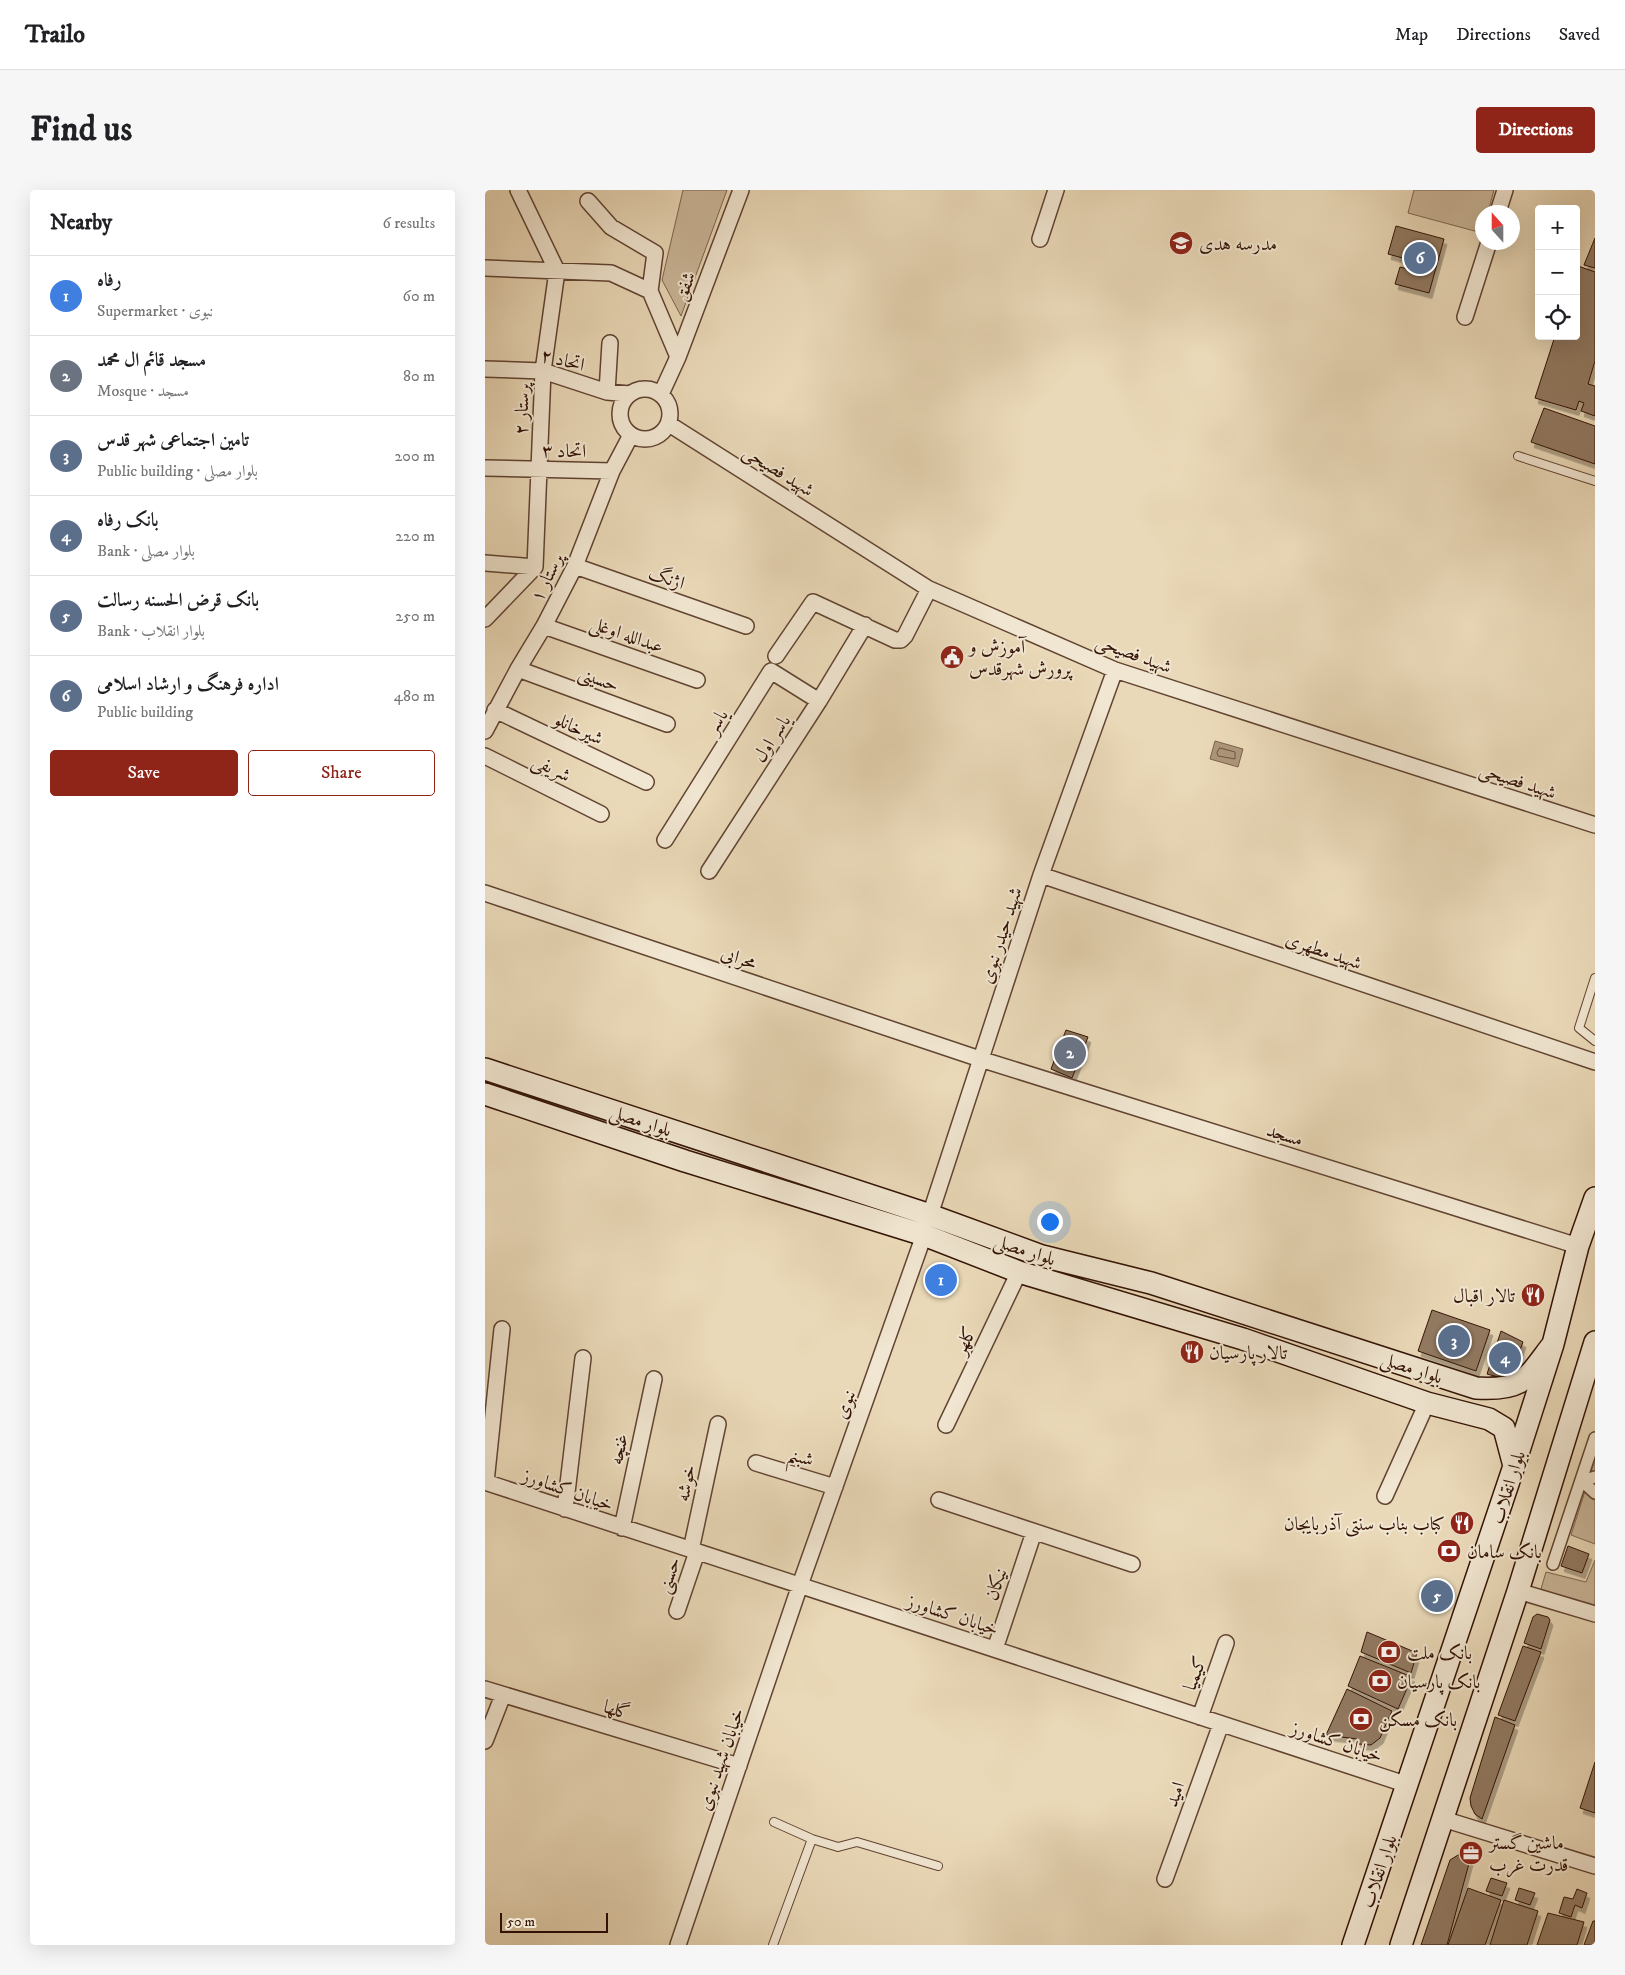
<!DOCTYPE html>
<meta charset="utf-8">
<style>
body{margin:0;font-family:"IM FELL DW Pica",Amiri,serif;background:#f6f6f6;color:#202124}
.controls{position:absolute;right:15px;top:15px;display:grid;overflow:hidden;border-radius:5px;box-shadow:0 5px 20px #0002}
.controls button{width:45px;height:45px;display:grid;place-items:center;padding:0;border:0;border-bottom:1px solid #e0e0e0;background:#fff;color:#202124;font:25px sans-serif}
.compass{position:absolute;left:990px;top:15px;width:45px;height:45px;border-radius:50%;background:#fff;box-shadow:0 5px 20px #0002;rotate:339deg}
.scale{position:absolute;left:15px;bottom:12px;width:108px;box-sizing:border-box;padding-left:5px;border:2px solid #331305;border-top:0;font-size:14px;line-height:18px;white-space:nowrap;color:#331305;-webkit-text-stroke:4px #f1e6d1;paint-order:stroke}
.you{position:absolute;left:564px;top:1031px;width:18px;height:18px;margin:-12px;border:4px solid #fff;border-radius:50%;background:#1a73e8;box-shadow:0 0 0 8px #1a73e833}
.badge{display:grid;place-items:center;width:32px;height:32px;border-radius:50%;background:#8f2418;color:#fff;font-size:16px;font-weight:700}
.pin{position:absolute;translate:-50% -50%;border:2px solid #fff;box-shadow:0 1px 5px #0006}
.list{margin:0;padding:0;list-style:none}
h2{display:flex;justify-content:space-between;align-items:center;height:65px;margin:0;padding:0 20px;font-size:21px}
h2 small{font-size:16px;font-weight:400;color:#757577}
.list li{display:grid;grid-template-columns:32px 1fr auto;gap:15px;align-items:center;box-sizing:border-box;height:80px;padding:0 20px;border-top:1px solid #e0e0e0}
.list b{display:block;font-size:19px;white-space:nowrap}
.list p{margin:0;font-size:16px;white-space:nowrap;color:#757577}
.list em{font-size:16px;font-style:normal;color:#757577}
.actions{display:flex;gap:10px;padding:15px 20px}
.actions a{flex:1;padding:11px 0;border:1px solid #8f2418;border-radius:5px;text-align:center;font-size:18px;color:#8f2418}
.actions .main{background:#8f2418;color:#fff}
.icon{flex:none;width:28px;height:28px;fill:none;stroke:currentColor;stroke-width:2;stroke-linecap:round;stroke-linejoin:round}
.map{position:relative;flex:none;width:1110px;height:1755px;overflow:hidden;border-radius:5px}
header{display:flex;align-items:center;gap:30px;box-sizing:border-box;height:70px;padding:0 25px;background:#fff;border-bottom:1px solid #e0e0e0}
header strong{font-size:24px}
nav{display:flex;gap:28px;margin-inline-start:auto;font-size:18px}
.intro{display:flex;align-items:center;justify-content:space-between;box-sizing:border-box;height:120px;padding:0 30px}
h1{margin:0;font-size:35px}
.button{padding:12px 22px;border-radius:5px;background:#8f2418;color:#fff;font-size:18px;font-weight:700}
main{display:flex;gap:30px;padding:0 30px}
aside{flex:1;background:#fff;border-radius:5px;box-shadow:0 5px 20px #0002}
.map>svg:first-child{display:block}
.green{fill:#cbb79a;stroke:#7f6550}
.water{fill:#ac967b;stroke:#7c624c}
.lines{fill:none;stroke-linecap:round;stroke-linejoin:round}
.shore{stroke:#705440;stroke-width:1}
.building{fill:#927a62;stroke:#331305;filter:url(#shadow)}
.service-casing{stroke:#614432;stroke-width:10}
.pedestrian-casing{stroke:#614432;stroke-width:14}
.minor-casing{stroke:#614432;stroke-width:18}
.secondary-casing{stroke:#331305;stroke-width:24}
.service{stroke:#f1e6d1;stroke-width:8}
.pedestrian{stroke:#f1e6d1;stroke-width:11}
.minor{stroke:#f1e6d1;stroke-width:15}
.secondary{stroke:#f1e6d1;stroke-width:21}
.labels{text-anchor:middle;stroke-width:4;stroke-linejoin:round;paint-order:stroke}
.poi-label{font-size:19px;fill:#331305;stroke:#f1e6d1;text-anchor:start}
.street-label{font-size:19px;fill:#331305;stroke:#f1e6d1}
</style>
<header>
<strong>Trailo</strong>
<nav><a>Map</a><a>Directions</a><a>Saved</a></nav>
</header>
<div class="intro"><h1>Find us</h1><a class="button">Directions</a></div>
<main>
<aside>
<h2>Nearby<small>6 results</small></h2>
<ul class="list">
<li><span class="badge" style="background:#3f7fe0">1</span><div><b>رفاه</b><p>Supermarket · نبوی</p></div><em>60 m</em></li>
<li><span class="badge" style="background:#6b7280">2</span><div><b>مسجد قائم ال محمد</b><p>Mosque · مسجد</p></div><em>80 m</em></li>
<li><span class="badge" style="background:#5c6f8a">3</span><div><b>تامین اجتماعی شهر قدس</b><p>Public building · بلوار مصلی</p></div><em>200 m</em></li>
<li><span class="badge" style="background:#5c6f8a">4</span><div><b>بانک رفاه</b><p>Bank · بلوار مصلی</p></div><em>220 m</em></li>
<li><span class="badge" style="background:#5c6f8a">5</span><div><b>بانک قرض الحسنه رسالت</b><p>Bank · بلوار انقلاب</p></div><em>250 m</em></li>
<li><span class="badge" style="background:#5c6f8a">6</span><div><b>اداره فرهنگ و ارشاد اسلامی</b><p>Public building</p></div><em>480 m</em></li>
</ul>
<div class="actions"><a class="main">Save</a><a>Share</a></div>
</aside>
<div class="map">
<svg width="1110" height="1755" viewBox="0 0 1110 1755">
<defs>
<filter id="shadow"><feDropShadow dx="3" dy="5.5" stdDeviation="0" flood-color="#0004"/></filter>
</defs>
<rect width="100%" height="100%" fill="#ead9b8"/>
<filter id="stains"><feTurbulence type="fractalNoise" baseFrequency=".004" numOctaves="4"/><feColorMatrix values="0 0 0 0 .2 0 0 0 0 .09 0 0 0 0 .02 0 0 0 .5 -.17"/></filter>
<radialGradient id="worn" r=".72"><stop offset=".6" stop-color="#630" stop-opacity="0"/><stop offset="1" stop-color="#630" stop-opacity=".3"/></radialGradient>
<path class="green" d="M198,0H242L196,126L177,90Z
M929,0H1009L1003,22H998L997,43L923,23Z
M1110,1270V1354L1086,1345Z
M1110,1370V1416L1083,1409L1056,1399L1061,1382L1101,1392Z"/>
<path class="water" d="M730,551L758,559L753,577L725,569Z"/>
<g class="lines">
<path class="shore" d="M735,558L750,562V569L733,566L732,563Z"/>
</g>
<path class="building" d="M911,36L959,49L944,103L910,94L915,77L927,80L929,71L903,64Z
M1110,48V78L1099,75Z
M1093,76L1110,82V171L1103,194L1110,196V226L1096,221L1099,213L1094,211L1091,220L1050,208L1070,146H1091V81Z
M1059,218L1110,236V274L1046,252Z
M581,840L603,847L587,888L566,879Z
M947,1120L1005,1140L991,1181L933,1161Z
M1016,1141L1038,1152L1026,1185L1017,1188L1002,1184Z
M1083,1356L1104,1364L1097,1383L1076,1376Z
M1052,1424L1063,1427L1065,1430L1056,1459L1039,1453L1048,1427Z
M882,1442L932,1463L926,1483L876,1462Z
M1038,1456L1056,1462L1030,1531L1013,1525Z
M875,1466L927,1487L913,1519L863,1496Z
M862,1499L907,1521L895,1548L886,1555L874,1554L872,1549L841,1545Z
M1010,1527L1030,1535L997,1629L990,1624L986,1616L985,1608Z
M1110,1572V1623L1095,1618Z
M978,1662L986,1663V1666L962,1755H936L965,1670Z
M1006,1688L1022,1693L1017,1706L1001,1701Z
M983,1698L1016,1710L1000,1755H963Z
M1034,1698L1050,1703L1045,1715L1030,1710Z
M1092,1699L1102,1703L1097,1718L1090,1715L1086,1727L1074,1723L1079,1707L1088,1709Z
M1019,1710L1053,1721L1042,1755H1005Z
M1063,1723L1099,1732L1092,1755H1052Z
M1108,1731H1110V1755H1099Z"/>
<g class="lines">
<g class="service-casing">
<path id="service" d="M1033,266L1110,291
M1110,788L1094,838L1110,851
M289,1632L327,1649L353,1657L372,1652L453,1676
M288,1755L327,1649"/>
</g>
<g class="pedestrian-casing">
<path id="pedestrian" d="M1097,1291L1110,1303
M1097,1291L1110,1287
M1068,1374L1110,1248"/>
</g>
<g class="minor-casing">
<path id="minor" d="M103,11L126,37L170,63L165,101
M1013,22L1020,0
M555,49L571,0
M0,78L126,83L165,101L193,167
M980,127L1004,52
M0,179L58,181L122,202L145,204
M135 224a25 25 0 1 1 50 0a25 25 0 1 1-50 0Z
M122,202L125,153
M176,204L193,167L256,0
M184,234L444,399L630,480L1110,635
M0,278L127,281
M0,373L50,377
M90,376L261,436
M0,429L50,377L58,181L72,81L33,0
M59,436L212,490
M291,466L328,412L410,450H416L420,446L444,399
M33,479L182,534
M10,520L161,592
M0,541L33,479L59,436L90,376L127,281L146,245
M0,566L116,624
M180,650L286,481L334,511
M224,681L334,511L380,435
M556,685L1110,872
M0,703L495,869L1093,1056
M445,1025L556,685L630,480
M461,1235L534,1082
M271,1273L350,1297
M0,1292L923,1595
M1,1292L17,1139
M900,1306L942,1213
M454,1310L647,1374
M80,1319L98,1168
M137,1338L169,1189
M206,1360L233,1234
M1033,1401L1110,1424
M192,1421L212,1362
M510,1459L549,1342
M0,1499L254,1576
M715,1527L741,1453
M0,1551L18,1505
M958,1629L1110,1676
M680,1689L736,1534
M193,1755L315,1395L439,1045"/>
</g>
<g class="secondary-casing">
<path id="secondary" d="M0,879L445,1025L557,1066L666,1093L991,1198C1039,1201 1041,1189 1068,1154
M0,904L200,971L439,1045L534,1082L758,1149L942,1213L1004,1229L1019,1238L1029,1276
M868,1755L1029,1276L1068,1154L1093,1056L1110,1008
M916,1755L1033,1401L1110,1152"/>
</g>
<use href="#service" class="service"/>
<use href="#pedestrian" class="pedestrian"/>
<use href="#minor" class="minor"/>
<use href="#secondary" class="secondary"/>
</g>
<defs>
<g id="school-disc" transform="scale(1.25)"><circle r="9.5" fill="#8f2418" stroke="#f1e6d1"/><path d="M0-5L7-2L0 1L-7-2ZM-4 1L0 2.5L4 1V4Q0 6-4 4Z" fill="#fff"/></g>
<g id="civic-disc" transform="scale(1.25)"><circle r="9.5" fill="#8f2418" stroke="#f1e6d1"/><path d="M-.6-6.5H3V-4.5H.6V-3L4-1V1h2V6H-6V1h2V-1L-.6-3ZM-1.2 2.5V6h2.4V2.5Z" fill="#fff"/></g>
<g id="restaurant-disc" transform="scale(1.25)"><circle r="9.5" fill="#8f2418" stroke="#f1e6d1"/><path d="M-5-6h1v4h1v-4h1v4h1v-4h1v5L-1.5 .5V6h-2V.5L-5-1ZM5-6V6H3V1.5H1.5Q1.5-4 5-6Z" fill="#fff"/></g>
<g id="bank-disc" transform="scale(1.25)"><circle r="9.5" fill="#8f2418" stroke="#f1e6d1"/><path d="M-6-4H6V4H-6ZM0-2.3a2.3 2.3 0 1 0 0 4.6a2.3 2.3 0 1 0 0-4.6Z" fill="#fff"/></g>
<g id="office-disc" transform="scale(1.25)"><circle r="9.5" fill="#8f2418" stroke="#f1e6d1"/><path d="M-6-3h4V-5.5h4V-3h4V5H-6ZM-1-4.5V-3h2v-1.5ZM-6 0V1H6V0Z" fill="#fff"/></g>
</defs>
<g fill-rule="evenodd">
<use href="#school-disc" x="696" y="53"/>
<use href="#civic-disc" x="467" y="467"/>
<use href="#restaurant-disc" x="1048" y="1105"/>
<use href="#restaurant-disc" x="707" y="1162"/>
<use href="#restaurant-disc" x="977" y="1333"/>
<use href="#bank-disc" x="964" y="1361"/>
<use href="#bank-disc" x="904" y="1462"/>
<use href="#bank-disc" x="895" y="1491"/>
<use href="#bank-disc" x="876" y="1529"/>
<use href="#office-disc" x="986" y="1663"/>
</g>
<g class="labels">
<g class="poi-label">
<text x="714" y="60">مدرسه هدی</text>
<text x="484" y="463">آموزش و<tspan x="484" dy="22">پرورش شهرقدس</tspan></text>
<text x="1030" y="1112" text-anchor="end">تالار اقبال</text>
<text x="724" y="1169">تالار پارسیان</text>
<text x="960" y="1340" text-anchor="end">کباب بناب سنتی آذربایجان</text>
<text x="982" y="1368">بانک سامان</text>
<text x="922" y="1469">بانک ملت</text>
<text x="912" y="1498">بانک پارسیان</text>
<text x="894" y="1536">بانک مسکن</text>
<text x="1004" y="1659">ماشین گستر<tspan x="1004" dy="22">قدرت غرب</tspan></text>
</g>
<g class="street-label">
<text transform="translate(199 96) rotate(-70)" y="7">شفق</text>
<text transform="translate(78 169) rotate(14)" y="7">اتحاد ۲</text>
<text transform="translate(36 219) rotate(-87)" y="7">پرستار ۲</text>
<text transform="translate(79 260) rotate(1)" y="7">اتحاد ۳</text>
<text transform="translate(294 280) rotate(32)" y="7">شهید فصیحی</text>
<text transform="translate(61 387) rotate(-64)" y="7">پرستار ۱</text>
<text transform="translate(182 387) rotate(19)" y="7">اژنگ</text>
<text transform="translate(142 444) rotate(19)" y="7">عبدالله اوغلی</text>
<text transform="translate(649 463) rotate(20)" y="7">شهید فصیحی</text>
<text transform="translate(114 488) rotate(20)" y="7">حسینی</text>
<text transform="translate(231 531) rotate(-58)" y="7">یاسر</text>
<text transform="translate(94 538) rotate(25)" y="7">شیرخانلو</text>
<text transform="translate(286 548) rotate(-57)" y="7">یاسر اول</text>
<text transform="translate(67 577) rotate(26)" y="7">شریفی</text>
<text transform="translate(1033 590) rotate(18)" y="7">شهید فصیحی</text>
<text transform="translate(515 745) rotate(-72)" y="7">شهید حیدر نبوی</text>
<text transform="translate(839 760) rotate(19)" y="7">شهید مطهری</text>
<text transform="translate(254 767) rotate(19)" y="7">محرابی</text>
<text transform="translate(156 930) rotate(18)" y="7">بلوار مصلی</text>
<text transform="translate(800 944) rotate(17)" y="7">مسجد</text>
<text transform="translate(540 1059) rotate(18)" y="7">بلوار مصلی</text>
<text transform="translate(479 1150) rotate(-64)" y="7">کلهر</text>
<text transform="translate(927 1177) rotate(18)" y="7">بلوار مصلی</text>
<text transform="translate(359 1214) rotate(-70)" y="7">نبوی</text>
<text transform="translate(133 1259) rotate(-78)" y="7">غنچه</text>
<text transform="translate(316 1266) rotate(16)" y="7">شبنم</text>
<text transform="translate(200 1293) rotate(-78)" y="7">خوشه</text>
<text transform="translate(1022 1297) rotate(-72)" y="7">بلوار انقلاب</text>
<text transform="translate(83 1299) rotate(19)" y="7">خیابان کشاورز</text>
<text transform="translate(183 1385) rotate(-71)" y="7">حسنی</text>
<text transform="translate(510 1394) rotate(-72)" y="7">نیکان</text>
<text transform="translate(468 1424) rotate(18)" y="7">خیابان کشاورز</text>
<text transform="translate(709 1483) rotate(-70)" y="7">کیمیا</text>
<text transform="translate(132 1519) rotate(17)" y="7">گلها</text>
<text transform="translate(852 1551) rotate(18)" y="7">خیابان کشاورز</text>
<text transform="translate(235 1569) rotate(-71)" y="7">خیابان شهید نبوی</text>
<text transform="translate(689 1604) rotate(-70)" y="7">امید</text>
<text transform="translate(893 1681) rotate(-71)" y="7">بلوار انقلاب</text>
</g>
</g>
<rect width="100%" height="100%" filter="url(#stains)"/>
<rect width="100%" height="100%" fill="url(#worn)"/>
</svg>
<div class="controls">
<button>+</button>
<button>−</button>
<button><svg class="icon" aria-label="locate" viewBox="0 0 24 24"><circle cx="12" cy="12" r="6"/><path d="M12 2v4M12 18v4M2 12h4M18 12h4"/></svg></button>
</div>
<svg class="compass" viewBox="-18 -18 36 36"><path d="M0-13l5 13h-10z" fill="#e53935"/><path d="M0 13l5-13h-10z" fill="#757577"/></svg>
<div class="scale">50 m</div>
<div class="you"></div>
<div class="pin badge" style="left:456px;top:1090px;background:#3f7fe0">1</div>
<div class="pin badge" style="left:585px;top:863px;background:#6b7280">2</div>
<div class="pin badge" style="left:969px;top:1151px;background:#5c6f8a">3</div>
<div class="pin badge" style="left:1020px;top:1168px;background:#5c6f8a">4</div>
<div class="pin badge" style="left:952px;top:1406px;background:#5c6f8a">5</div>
<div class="pin badge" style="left:935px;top:68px;background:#5c6f8a">6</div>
</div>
</main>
